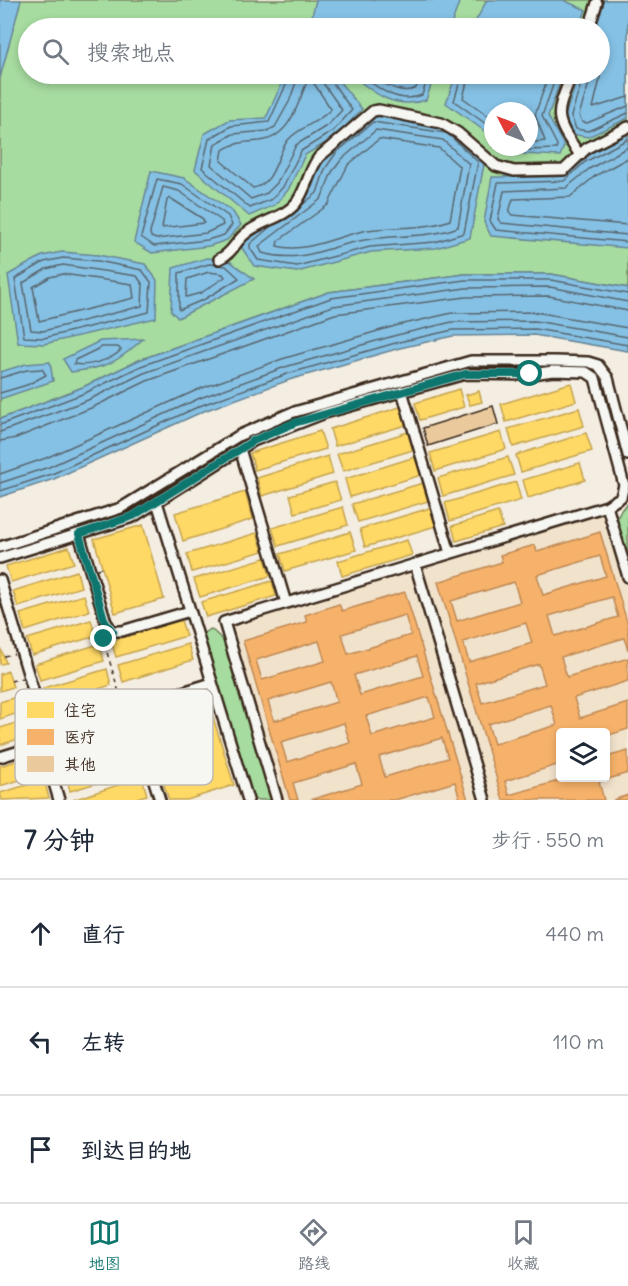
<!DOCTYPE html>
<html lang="zh">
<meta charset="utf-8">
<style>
body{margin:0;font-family:Delius,"LXGW WenKai TC",sans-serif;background:#f6f6f7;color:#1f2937}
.controls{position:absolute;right:18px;bottom:18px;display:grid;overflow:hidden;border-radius:6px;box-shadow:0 3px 9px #0003}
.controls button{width:54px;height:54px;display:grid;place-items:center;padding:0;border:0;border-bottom:2px solid #e0e1e3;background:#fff;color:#1f2937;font:30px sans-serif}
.compass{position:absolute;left:484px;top:102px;width:54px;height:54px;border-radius:50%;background:#fff;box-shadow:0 3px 9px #0003;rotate:312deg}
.stop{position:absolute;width:18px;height:18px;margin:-14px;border:4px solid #0f766e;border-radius:50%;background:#fff}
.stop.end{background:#0f766e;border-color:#fff;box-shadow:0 2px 6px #0008}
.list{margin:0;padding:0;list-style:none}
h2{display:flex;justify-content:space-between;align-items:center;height:78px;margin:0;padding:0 24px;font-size:26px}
h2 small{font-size:20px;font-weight:400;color:#747a83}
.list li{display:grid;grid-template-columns:39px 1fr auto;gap:18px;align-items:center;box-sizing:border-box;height:108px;padding:0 24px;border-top:2px solid #e0e1e3}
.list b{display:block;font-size:22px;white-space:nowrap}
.list em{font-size:20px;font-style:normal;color:#747a83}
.icon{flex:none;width:33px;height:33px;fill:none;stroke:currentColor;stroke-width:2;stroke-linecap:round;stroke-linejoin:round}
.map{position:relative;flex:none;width:628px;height:800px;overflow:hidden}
.search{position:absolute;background:#fff;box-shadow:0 3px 9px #0003;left:18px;right:18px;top:18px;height:66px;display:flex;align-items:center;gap:15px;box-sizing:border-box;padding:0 21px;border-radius:33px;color:#747a83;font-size:22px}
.sheet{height:402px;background:#fff}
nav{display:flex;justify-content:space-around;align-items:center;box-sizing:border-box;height:84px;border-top:2px solid #e0e1e3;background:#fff;font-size:16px;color:#747a83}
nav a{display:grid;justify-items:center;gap:3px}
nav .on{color:#0f766e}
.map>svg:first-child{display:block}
.built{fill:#f1e2cc;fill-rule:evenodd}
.green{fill:#a6dc9f;stroke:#70835e;stroke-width:1.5;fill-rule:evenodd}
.water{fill:#85c1e5;stroke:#678595;stroke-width:1.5}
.homes{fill:#ffd966;stroke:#c4a450;stroke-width:1.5}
.health{fill:#f6b26b;stroke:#be8954;stroke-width:1.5;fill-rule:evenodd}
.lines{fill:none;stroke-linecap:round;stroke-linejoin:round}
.shore{stroke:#59666e;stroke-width:1.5}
.building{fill:#eaca9c;stroke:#3b2a1e;stroke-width:1.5}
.minor-casing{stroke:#3b2a1e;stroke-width:14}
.path{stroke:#3b2a1e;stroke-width:1.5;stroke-dasharray:4.5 4.5;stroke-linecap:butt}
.minor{stroke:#f6f6f2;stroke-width:9}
.route{stroke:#0f766e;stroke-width:8}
.key{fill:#f6f6f2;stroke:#beb9b2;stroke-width:1.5}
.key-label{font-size:16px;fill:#3b2a1e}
</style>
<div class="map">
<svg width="628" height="800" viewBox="0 0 628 800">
<rect width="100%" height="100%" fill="#f4ede1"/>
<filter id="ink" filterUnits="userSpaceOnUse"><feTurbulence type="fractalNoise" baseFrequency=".0167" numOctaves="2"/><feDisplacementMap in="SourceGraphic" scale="12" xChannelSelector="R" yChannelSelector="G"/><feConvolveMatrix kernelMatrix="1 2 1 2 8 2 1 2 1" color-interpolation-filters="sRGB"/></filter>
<g filter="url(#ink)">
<path class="built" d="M612,508L628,561V800H272L219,628ZM560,732H606V778H560Z"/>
<path class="green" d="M0,0H628V288L551,274H465L329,292L139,360L83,387L0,419ZM28,28H600V74H28ZM493,111H529V147H493Z
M628,504V561C623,543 607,516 628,504Z
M211,629L223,640L272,800H252L203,638L205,632Z"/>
<path class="water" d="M0,0H21L0,78Z
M316,0H460L450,28H309Z
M487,0H563L586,10L579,28H472Z
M603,0H628V118L588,137L571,134L565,116L579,74H600V28H594Z
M286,74H333L362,109L337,136L305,155L288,190L275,205L249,216L195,170L204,134L229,120L266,118Z
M351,74H435L426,100C395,110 374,94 351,74Z
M456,74H563L548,116L564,146L560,156L504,153L501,147H529V111H493V137L446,103Z
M370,115L449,127L485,159L470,238L436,248L371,252L297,272L254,266L240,245L263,224L311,190L320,166L332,149Z
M628,132V248L491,236L484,222L492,177L561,176L581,158Z
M151,171L184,178L233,212L241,225L227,240L209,246L152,253L134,242Z
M62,252L98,255L145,264L157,280L156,318L44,344L18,343L8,275L42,256Z
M207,258L228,260L254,279L178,318L171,311L173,268Z
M465,274H551L628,288V351L534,335L453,336L400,348L289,380L204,411L54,479L0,497V419L83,387L139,360L329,292Z
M143,339C115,364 108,367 71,372L63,359L100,341Z
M50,362L53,381L0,399V372L26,364Z"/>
<path class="homes" d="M571,383L576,401L506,422L501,404Z
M459,389L464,407L420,420L415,403Z
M479,391L482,402L470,405L466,395Z
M400,407L406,425L335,446L330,429Z
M579,408L584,426L513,447L508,429Z
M320,431L326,449L255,470L250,453Z
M408,432L413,450L343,471L337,454Z
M501,432L506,449L435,471L430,453Z
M586,433L592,451L521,472L516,455Z
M328,456L333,474L262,496L257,478Z
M415,457L421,475L350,497L345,479Z
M508,457L514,475L443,496L438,478Z
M580,463L585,480L528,498L523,480Z
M335,482L341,500L295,513L290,495Z
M516,482L521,500L450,521L445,503Z
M423,483L428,501L358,522L352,504Z
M245,492L253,519L183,541L175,513Z
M343,507L348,525L278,546L272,528Z
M430,508L436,526L365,547L360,529Z
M498,512L503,527L456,541L452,526Z
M143,525L164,599L115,613L94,539Z
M350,532L356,550L285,571L280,554Z
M257,533L263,551L192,572L187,554Z
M407,540L412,555L342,576L338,561Z
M69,547L74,563L11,582L6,566Z
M265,558L270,576L200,597L194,579Z
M77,571L81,587L18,607L13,591Z
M272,581L276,596L206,617L201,602Z
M84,595L89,611L25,631L20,614Z
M91,620L96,636L32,655L27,639Z
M181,620L186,636L116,657L111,641Z
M99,644L104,661L40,680L35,664Z
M188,644L193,660L123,682L118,665Z
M0,647L6,663L0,664Z
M107,669L111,685L47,705L43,688Z
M8,671L13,687L0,691V674Z
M16,697L21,712L0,719V702Z
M208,701L234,785L187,800H169L144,722Z
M23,721L28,736L0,745V728Z
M134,752L140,770L70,791L65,773Z
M36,755L42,773L0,786V766Z
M142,777L147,795L129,800H73Z
M44,780L49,798L2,800L0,793Z"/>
<path class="health" d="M600,532L628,625V650L624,638L561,657L567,677L628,658V681L574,698L580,718L628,703V729L606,736V732H560V764L505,781L509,795L569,778H606V757L628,751V773L599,782L604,800H503L438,582L502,562L500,555L535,545L537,552ZM600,556L606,576L543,595L537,575ZM514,582L520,602L457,621L451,601ZM612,597L618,617L555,636L549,616ZM526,623L532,643L469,662L463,642ZM539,664L545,684L482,703L476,683ZM551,705L557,725L494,744L488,724Z
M405,592L468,800H460L455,782L395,800H310L362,784L356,764L293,783L298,800H290L243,641L307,622L305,615L339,604L342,611ZM405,615L411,635L348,654L342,634ZM319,641L325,661L262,680L256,660ZM417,656L423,676L360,695L354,675ZM331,682L337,702L274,721L268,701ZM429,697L435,717L372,736L366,716ZM344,723L350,743L287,762L281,742ZM442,738L448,758L385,777L379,757Z
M628,795V800H613Z"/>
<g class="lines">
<path class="shore" d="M600,67V79L593,108L628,97
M291,74L269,122L231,126L209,139L202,168L250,208L272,199L283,187L301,151L333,131L352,110L330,79L329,74
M299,74L289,102L275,127L267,131L233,134L215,144L211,165L251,199L267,193L277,183L296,145L328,125L342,110L323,83L321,74
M360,74C377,88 399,105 422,95L429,74
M371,74C382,83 401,96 416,88L421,74
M462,74L454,101L493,129
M469,74L463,98L493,119
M584,74L571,116L576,129L588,131L628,113
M592,74L579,115L582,122L587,123L628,106
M311,79L331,109C319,123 299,127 288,140C276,155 275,185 253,188L221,161L223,150C235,142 246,142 260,141C289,138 298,105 307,81Z
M376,130L443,140L469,164L458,227C430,238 400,235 371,239C329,244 306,265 262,253L259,246L321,199L332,172L342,159Z
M379,139L439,148L460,167L450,220C424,230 395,226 368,230C338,235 308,254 277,246L278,241L328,205L348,165Z
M628,139L585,162L564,181L498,183L490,221L496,230L628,242
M529,143L545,141L535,115L549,74
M508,147L526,150L556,149L557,145L542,116L557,74
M628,147L589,169L566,188L504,191L498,219L501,223L628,235
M628,158L595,176L570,197L513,199L509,212L512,215L628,225
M157,179L182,184L228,216L232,225L224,235L207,240L154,246L141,237Z
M163,187L179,191L222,221L223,225L206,233L156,239L151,237L150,233Z
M170,198L203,219L204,223L162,228L167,200Z
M302,205L317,193L325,169L336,153L373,122L446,133
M271,226L250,244V248L258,260L297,266L370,247L435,242L464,233L478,162L448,134
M63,258L98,261L142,270L151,282L149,312L44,338L24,337L15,279L44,262Z
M209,264L226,266L239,278L205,299L179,310V273Z
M63,265L137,276L143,285L142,306L43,331L31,330L23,283L46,269Z
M209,272L223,274L225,277L201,293L186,297L187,279Z
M63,274L132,284L134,298L39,321L33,287L50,277Z
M102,347H118L121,350C112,360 87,367 74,364L75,360Z
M0,378L27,370L42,369L46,375L27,385L0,393
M0,425L85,393L141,366L331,298L465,280H551L628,294
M0,432L88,400L144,373L333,306L466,288L550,287L628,302
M0,441L16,438L91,408L147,381L335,314L466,297L549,296L628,311
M0,474L46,458L197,390L282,359L395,326L452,313L535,312L628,328
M0,483L49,467L200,398L285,367L397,335L452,322L535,321L628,337
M0,491L52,474L202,405L287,374L399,342L453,330L535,329L628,345"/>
</g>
<path class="building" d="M493,406L498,424L428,446L423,428Z"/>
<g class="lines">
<g class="minor-casing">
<path id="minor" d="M589,28L597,3
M572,74C555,116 553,117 580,155
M219,259C232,254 235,242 245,234C261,220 283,219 296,203C307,189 308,171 319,157L373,111L379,110L441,123L458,133L496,166L514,171L564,170L587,148L628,127
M402,391L450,553
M240,449L286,603
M157,502L248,800
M79,534L106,622L112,631H122L190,611
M0,547L121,508L240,435L291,413L471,361H555L588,362L598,365L608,378L628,455
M0,558L133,517L253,441L325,413L465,374L525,375L553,371L586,372L595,378L624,485L621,497L607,506
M415,564L485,800
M0,580L45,730L46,738L42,745
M133,714L160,800
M47,743L46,756L59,800
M0,757L127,718L143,704L212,683
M277,800L224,622L607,506L628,577"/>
</g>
<path class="path" d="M97,569L102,568
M106,637L103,639L124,709
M4,656L14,654
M11,681L22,678
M19,706L27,704
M26,730L35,728"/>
<use href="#minor" class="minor"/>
</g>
</g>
<g class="lines" filter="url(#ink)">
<path class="route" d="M104,639L113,632L105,622L79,534L133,516L253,441L294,423L465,374H530"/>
</g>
<rect x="15" y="689" width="198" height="96" rx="9" class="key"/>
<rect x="27" y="702" width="27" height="16" fill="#ffd966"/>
<rect x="27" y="729" width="27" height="16" fill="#f6b26b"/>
<rect x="27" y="756" width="27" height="16" fill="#eaca9c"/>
<g class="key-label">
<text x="64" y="716">住宅</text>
<text x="64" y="743">医疗</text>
<text x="64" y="770">其他</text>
</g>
</svg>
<div class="controls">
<button><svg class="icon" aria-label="layers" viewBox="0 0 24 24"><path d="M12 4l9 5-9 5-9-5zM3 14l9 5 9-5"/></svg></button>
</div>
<svg class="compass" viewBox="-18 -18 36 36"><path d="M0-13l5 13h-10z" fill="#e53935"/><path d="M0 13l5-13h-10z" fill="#747a83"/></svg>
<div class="stop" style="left:530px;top:374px"></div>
<div class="stop end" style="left:104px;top:639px"></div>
<div class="search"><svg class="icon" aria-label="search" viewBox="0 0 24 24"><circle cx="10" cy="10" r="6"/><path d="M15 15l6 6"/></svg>搜索地点</div>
</div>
<section class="sheet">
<h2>7 分钟<small>步行 · 550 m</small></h2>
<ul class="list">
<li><svg class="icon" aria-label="ahead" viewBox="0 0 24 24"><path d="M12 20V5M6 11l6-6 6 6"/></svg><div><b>直行</b></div><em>440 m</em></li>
<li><svg class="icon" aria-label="left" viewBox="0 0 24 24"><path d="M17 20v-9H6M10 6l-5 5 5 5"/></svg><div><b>左转</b></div><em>110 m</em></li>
<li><svg class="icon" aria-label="arrive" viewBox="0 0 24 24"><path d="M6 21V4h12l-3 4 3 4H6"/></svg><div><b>到达目的地</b></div></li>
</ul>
</section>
<nav>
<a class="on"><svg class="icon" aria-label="map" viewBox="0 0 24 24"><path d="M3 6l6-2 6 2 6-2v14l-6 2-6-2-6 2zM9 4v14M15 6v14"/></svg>地图</a>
<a><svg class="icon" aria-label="directions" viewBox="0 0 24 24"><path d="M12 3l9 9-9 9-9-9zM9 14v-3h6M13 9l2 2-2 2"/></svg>路线</a>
<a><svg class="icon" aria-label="saved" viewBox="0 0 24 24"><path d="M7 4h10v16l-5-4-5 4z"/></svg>收藏</a>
</nav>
